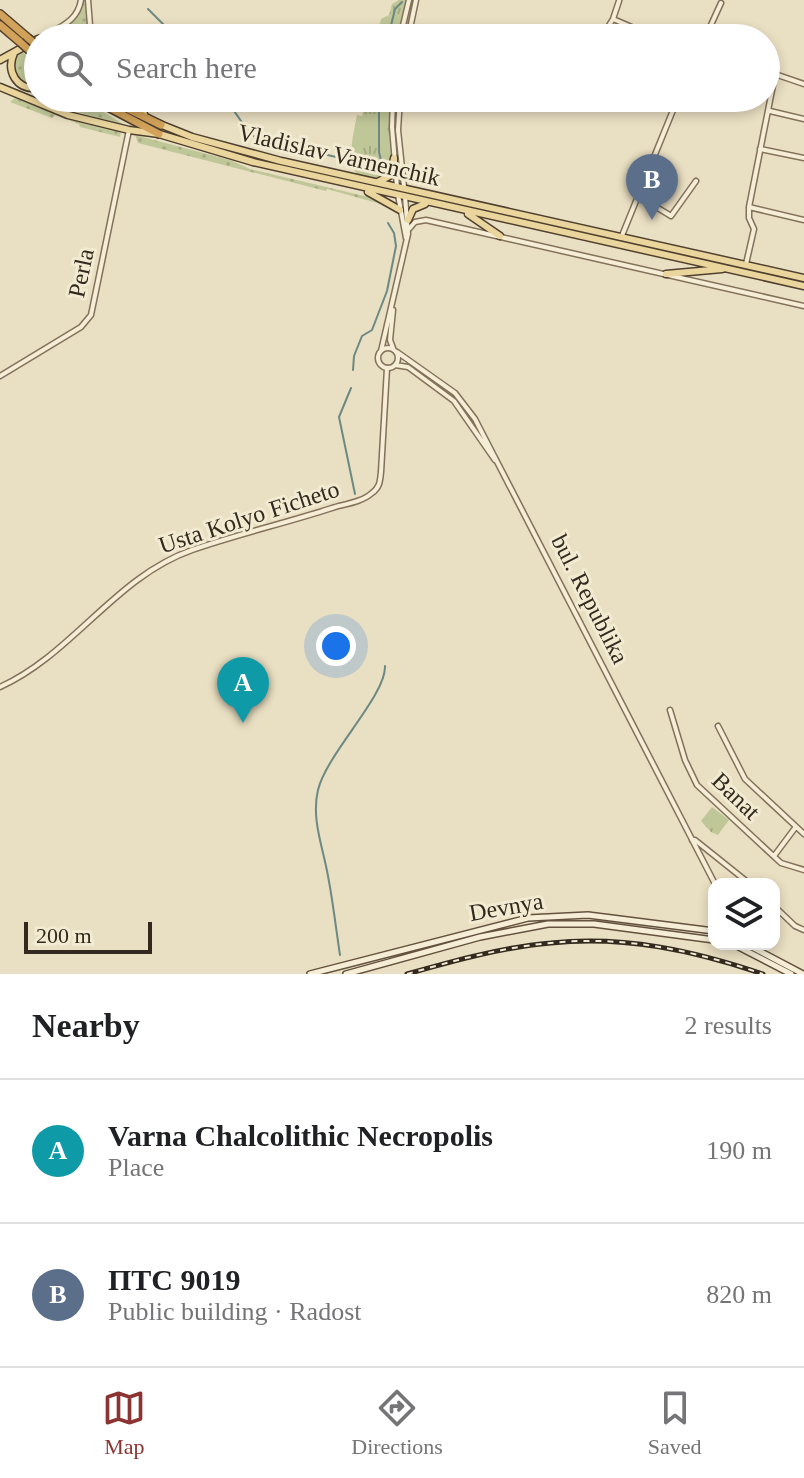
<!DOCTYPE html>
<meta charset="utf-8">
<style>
body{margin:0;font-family:"Times New Roman",serif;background:#f2f2f2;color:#202124}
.controls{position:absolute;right:24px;bottom:24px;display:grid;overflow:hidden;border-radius:16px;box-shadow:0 4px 12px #0003}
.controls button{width:72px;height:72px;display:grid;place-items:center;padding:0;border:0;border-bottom:2px solid #e0e0e0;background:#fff;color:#202124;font:40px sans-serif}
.scale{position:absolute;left:24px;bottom:20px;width:128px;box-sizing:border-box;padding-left:8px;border:4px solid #33291e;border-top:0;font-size:22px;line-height:28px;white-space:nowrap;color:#33291e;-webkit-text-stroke:6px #f2ead1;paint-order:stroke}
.you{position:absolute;left:336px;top:646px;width:28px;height:28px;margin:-20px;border:6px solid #fff;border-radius:50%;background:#1a73e8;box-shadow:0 0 0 12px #1a73e833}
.badge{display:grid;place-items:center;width:52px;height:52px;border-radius:50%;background:#8b3431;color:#fff;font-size:26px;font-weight:700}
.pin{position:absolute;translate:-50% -66px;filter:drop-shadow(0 2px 4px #0008)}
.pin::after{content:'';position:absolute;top:42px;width:28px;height:24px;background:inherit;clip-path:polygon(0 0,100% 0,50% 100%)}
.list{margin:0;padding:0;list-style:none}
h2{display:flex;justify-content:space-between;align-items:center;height:104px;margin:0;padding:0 32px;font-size:34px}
h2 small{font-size:26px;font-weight:400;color:#757577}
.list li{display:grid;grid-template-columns:52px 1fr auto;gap:24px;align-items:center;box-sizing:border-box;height:144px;padding:0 32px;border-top:2px solid #e0e0e0}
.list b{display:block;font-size:30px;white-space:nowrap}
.list p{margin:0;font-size:26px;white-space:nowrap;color:#757577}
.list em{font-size:26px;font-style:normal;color:#757577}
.icon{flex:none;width:44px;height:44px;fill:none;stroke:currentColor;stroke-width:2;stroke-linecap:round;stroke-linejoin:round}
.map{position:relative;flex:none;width:804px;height:974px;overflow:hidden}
.search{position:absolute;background:#fff;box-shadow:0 4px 12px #0003;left:24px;right:24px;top:24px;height:88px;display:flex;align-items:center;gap:20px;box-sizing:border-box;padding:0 28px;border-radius:44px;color:#757577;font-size:30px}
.sheet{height:392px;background:#fff}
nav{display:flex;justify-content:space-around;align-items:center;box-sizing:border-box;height:112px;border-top:2px solid #e0e0e0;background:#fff;font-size:22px;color:#757577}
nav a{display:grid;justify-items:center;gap:4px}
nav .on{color:#8b3431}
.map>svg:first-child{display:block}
.grass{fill:url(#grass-tufts)}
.park{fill:url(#park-dots)}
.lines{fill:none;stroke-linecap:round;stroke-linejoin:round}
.stream{stroke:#6c8983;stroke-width:2}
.minor-casing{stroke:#82715b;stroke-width:7}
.tertiary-casing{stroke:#82715b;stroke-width:7}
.secondary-casing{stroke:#63523e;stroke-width:8}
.primary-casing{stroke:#50402f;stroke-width:9}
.motorway-casing{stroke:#50402f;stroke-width:10}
.minor{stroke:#f5edd5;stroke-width:4}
.tertiary{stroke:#f5edd5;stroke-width:4}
.secondary{stroke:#f5edd5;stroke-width:5}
.primary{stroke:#ead59d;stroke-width:6}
.motorway{stroke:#d2a25a;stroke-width:7}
.rail-casing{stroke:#33291e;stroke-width:5}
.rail{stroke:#f2ead1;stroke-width:2;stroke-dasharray:6;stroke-linecap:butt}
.motorway-bridge-casing{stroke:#50402f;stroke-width:10;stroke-linecap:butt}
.motorway-bridge{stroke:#d2a25a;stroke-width:7}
.labels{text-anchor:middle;stroke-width:6;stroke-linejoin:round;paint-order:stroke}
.street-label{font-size:24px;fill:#33291e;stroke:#f2ead1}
</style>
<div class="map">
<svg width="804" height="974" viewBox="0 0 804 974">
<defs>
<pattern id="grass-tufts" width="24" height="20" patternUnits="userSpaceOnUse" patternTransform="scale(2)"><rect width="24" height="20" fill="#bfc697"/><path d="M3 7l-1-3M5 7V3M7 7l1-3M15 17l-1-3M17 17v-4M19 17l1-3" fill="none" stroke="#a5aa82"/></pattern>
<pattern id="park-dots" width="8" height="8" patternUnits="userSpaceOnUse" patternTransform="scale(2)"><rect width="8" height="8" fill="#bfc697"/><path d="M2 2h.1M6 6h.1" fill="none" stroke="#a5aa82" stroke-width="1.8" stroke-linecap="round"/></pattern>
</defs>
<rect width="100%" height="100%" fill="#e9dfc2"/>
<path class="grass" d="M399,0H409L408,6L415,8L408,38H377L381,19L389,15L392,4Z
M366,98H400L398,117L403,179H397L394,163L386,179C380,180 372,181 366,180C342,173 354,132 357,115L362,116Z
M712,807L729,820L718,835L711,832L701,821Z"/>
<path class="park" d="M84,0L89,38C77,38 70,30 58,30L75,20Z
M21,51L38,65V86L26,85L16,75L14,55Z
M15,98L87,124L121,131L120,137L80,127L79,124L55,115L52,118L10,102Z
M40,98H80L128,127L71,110Z
M135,135L230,160L250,169L377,199L388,206L327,189L326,191L138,143Z"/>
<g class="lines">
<path class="stream" d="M148,9L177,38
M388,38L395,9L402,2
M225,98L248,131L261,142
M379,98V152L384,173
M283,145L345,159
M356,161L382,167
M353,370L354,356L362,336L372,330L387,291L396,246L394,233L388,223
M351,388L339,417L355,494
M340,955C336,929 333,902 328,876C323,847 311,819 318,790C327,753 386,696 385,666"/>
<g class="minor-casing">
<path id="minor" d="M613,19L657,38
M601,38L613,19L619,1
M705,38L721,3
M766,71L804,84
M770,111L804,119
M760,149L804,158
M638,196L671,216L696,181
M749,207L804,220
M409,229L415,222L426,220L804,306
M621,238L678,98
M746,264L754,229L749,218V207L775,75
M0,376L81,327L91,315L129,130
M0,687C73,654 115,577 192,550C238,534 286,523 332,508C345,504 362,502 372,493C380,487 380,481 381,472L387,368
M670,710L685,760L697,785L781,863L804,870
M718,726L745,779L804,834
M774,856L795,828"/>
</g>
<g class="tertiary-casing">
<path id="tertiary" d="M88,0L91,38
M49,34C64,25 78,19 81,0
M400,38L409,0
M408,38L416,0
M393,98L392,127L397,187
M400,98L398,130L404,187
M398,195L406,238
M393,310L390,340L393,348
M378 358a10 10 0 1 1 20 0a10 10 0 1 1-20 0Z
M381,351L408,234L405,196
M397,352L455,393L475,419L715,884
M395,365L408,367L454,401L495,460
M692,840H695L750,884
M774,906L795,926L804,930"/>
</g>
<g class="secondary-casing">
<path id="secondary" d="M720,944L726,946L732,944
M733,944L791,974
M746,944L803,974
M310,974L528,918L588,915L714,931
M346,974L480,937L548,924H594L714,940"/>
</g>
<g class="primary-casing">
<path id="primary" d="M41,38L60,33L76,38
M14,53C6,71 16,90 38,88
M0,60L38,39
M0,87L68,115L129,130L159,134L253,162L804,286
M126,98L144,114
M157,123L192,137L281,161L804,278
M378,182L391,175L394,158
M368,192L400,210
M468,214L500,236
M408,220L413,209L425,204
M666,274L722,269"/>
</g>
<g class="motorway-casing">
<path id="motorway" d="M0,14L28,38
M0,25L20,42
M30,51L38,57
M91,98L159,134
M106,98L161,125"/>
</g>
<use href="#minor" class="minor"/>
<use href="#tertiary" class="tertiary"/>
<use href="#secondary" class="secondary"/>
<use href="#primary" class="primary"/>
<use href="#motorway" class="motorway"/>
<g class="rail-casing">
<path id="rail" d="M407,974C453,961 503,947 551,943C624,935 695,951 763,974"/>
</g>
<use href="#rail" class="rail"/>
<g class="motorway-bridge-casing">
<path id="motorway-bridge" d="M28,38L38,46
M20,42L30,51"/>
</g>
<use href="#motorway-bridge" class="motorway-bridge"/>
</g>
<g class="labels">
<g class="street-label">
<text transform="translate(339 155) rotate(13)" y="8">Vladislav Varnenchik</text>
<text transform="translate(81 273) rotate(-78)" y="8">Perla</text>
<text transform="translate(249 517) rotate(-18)" y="8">Usta Kolyo Ficheto</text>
<text transform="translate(590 599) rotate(63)" y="8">bul. Republika</text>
<text transform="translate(736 796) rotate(44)" y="8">Banat</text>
<text transform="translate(506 907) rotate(-10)" y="8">Devnya</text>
</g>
</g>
</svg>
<div class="controls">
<button><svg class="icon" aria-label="layers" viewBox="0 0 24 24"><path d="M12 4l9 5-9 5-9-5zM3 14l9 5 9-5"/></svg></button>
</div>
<div class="scale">200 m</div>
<div class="you"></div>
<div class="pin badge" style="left:243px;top:723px;background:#0f9aa8">A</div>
<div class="pin badge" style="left:652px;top:220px;background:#5c6f8a">B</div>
<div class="search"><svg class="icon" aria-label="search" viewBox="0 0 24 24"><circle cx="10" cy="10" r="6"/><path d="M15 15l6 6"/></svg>Search here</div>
</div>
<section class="sheet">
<h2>Nearby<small>2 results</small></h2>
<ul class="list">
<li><span class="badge" style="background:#0f9aa8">A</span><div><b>Varna Chalcolithic Necropolis</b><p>Place</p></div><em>190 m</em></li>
<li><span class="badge" style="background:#5c6f8a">B</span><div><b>ПТС 9019</b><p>Public building · Radost</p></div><em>820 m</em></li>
</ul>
</section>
<nav>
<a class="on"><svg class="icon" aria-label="map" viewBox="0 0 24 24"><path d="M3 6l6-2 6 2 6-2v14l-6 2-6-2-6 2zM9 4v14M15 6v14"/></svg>Map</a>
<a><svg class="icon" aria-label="directions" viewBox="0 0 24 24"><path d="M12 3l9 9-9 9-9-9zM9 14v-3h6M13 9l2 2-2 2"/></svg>Directions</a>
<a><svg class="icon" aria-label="saved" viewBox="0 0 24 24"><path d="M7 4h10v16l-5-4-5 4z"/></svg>Saved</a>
</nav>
